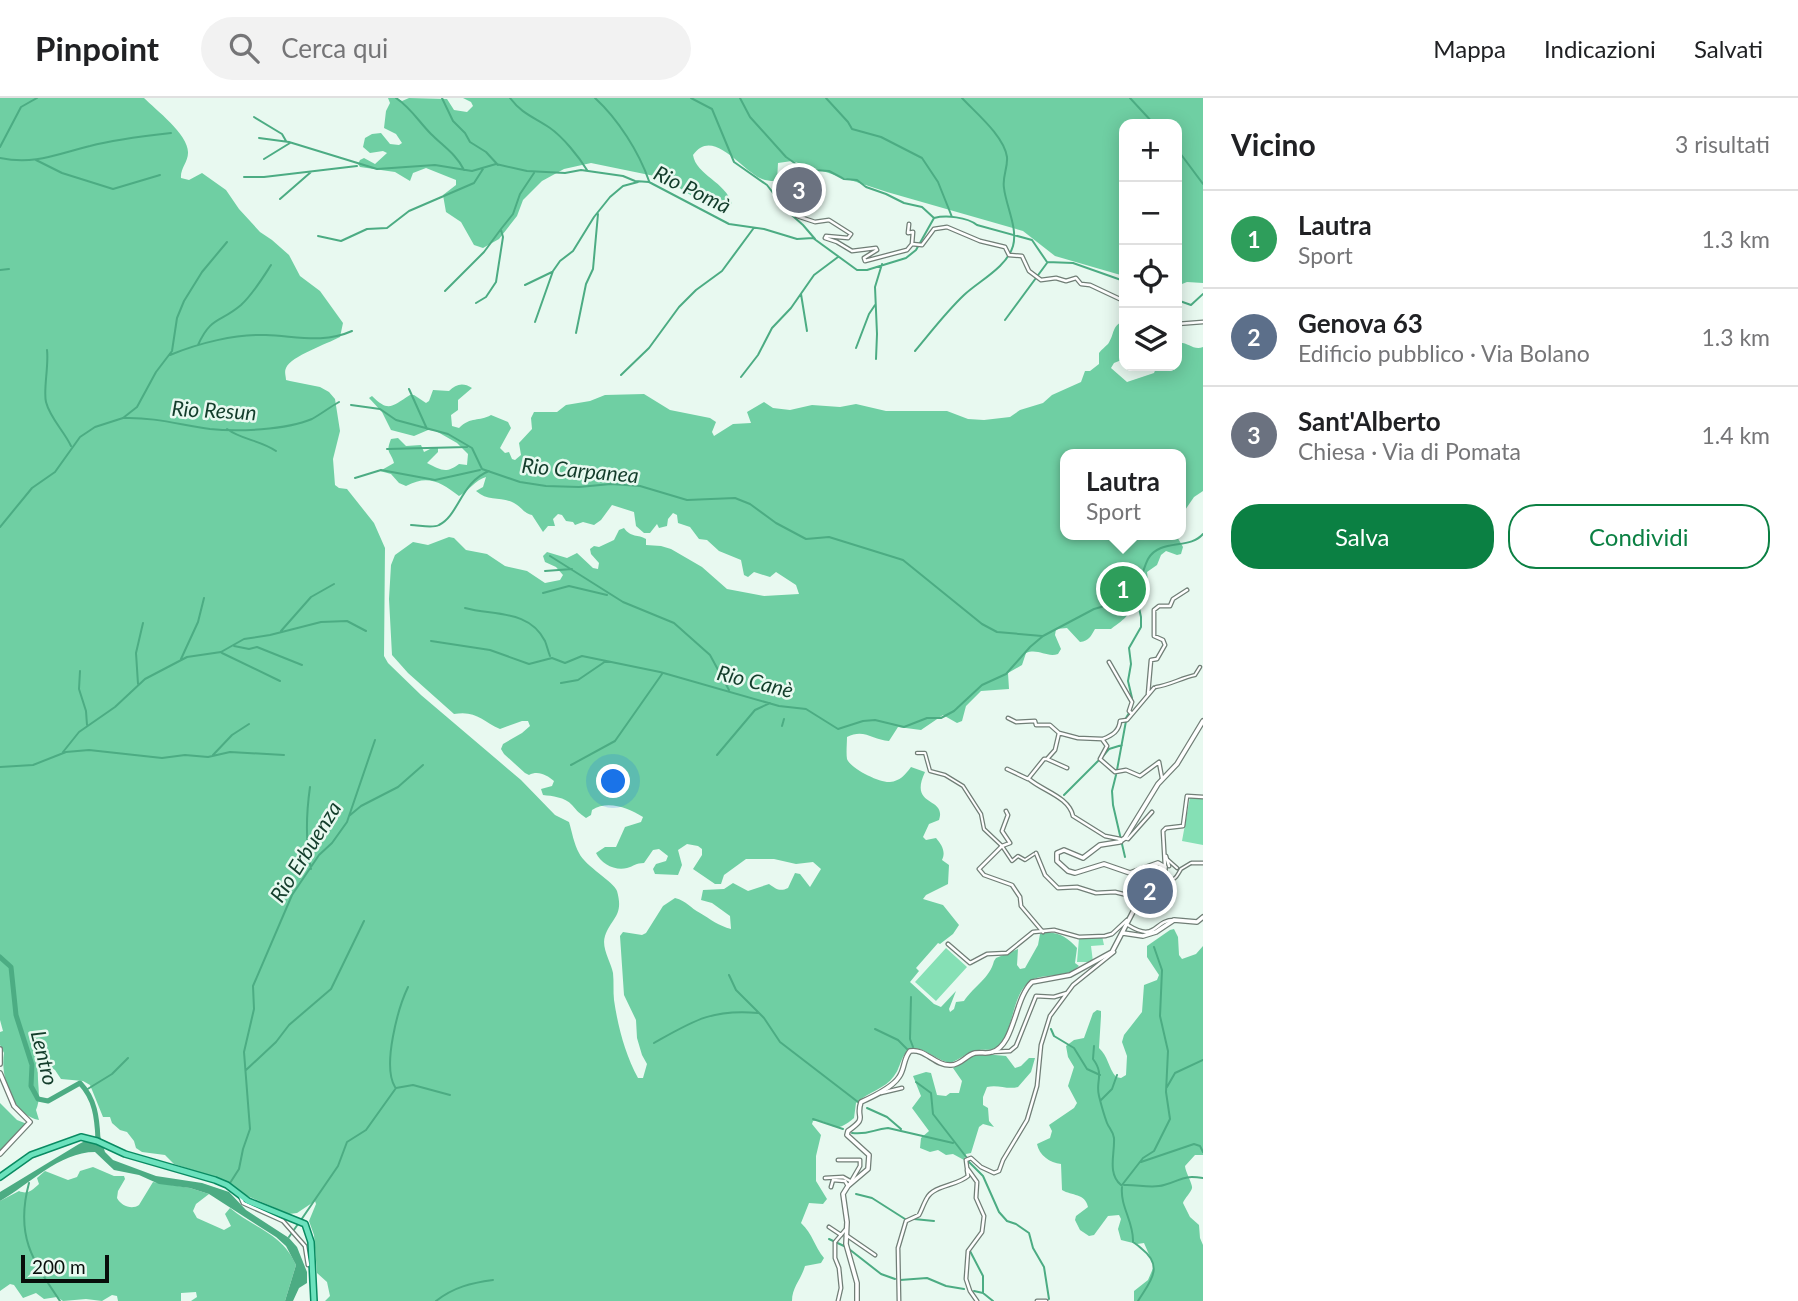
<!DOCTYPE html>
<html lang="it">
<meta charset="utf-8">
<style>
body{margin:0;font-family:Lato,sans-serif;background:#f2f2f2;color:#202124}
.controls{position:absolute;right:21px;top:21px;display:grid;overflow:hidden;border-radius:14px;box-shadow:0 4px 18px #0003}
.controls button{width:63px;height:63px;display:grid;place-items:center;padding:0;border:0;border-bottom:2px solid #e0e0e0;background:#fff;color:#202124;font:35px sans-serif}
.scale{position:absolute;left:21px;bottom:18px;width:88px;box-sizing:border-box;padding-left:7px;border:4px solid #080e0b;border-top:0;font-size:19px;line-height:24px;white-space:nowrap;color:#080e0b;-webkit-text-stroke:5px #e8f9f0;paint-order:stroke}
.you{position:absolute;left:614px;top:684px;width:24px;height:24px;margin:-18px;border:5px solid #fff;border-radius:50%;background:#1a73e8;box-shadow:0 0 0 10px #1a73e833}
.badge{display:grid;place-items:center;width:46px;height:46px;border-radius:50%;background:#0b8043;color:#fff;font-size:23px;font-weight:700}
.pin{position:absolute;translate:-50% -50%;border:4px solid #fff;box-shadow:0 2px 7px #0006}
.popup{position:absolute;left:1060px;top:351px;width:126px;height:91px;box-sizing:border-box;display:grid;place-content:center;border-radius:14px;background:#fff;filter:drop-shadow(0 2px 5px #0005);font-size:23px;white-space:nowrap;color:#757577}
.popup b{font-size:26px;color:#202124}
.popup::after{content:'';position:absolute;left:50%;top:100%;margin-left:-14px;border:14px solid transparent;border-top-color:#fff}
.list{margin:0;padding:0;list-style:none}
h2{display:flex;justify-content:space-between;align-items:center;height:91px;margin:0;padding:0 28px;font-size:30px}
h2 small{font-size:23px;font-weight:400;color:#757577}
.list li{display:grid;grid-template-columns:46px 1fr auto;gap:21px;align-items:center;box-sizing:border-box;height:98px;padding:0 28px;border-top:2px solid #e0e0e0}
.list b{display:block;font-size:26px;white-space:nowrap}
.list p{margin:0;font-size:23px;white-space:nowrap;color:#757577}
.list em{font-size:23px;font-style:normal;color:#757577}
.actions{display:flex;gap:14px;padding:21px 28px}
.actions a{flex:1;padding:16px 0;border:2px solid #0b8043;border-radius:28px;text-align:center;font-size:24px;color:#0b8043}
.actions .main{background:#0b8043;color:#fff}
.icon{flex:none;width:38px;height:38px;fill:none;stroke:currentColor;stroke-width:2;stroke-linecap:round;stroke-linejoin:round}
.map{position:relative;flex:none;width:1203px;height:1203px;overflow:hidden}
header{display:flex;align-items:center;gap:42px;box-sizing:border-box;height:98px;padding:0 35px;background:#fff;border-bottom:2px solid #e0e0e0}
header strong{font-size:33px}
nav{display:flex;gap:38px;margin-inline-start:auto;font-size:24px}
.search{width:490px;height:63px;background:#f2f2f2;display:flex;align-items:center;gap:18px;box-sizing:border-box;padding:0 24px;border-radius:38px;color:#757577;font-size:26px}
main{display:flex}
aside{flex:1;background:#fff}
.map>svg:first-child{display:block}
.green{fill:#85e0b5}
.forest{fill:#6fcfa3}
.water{fill:#4cac83}
.lines{fill:none;stroke-linecap:round;stroke-linejoin:round}
.stream{stroke:#4cac83;stroke-width:2}
.river{stroke:#4cac83;stroke-width:5}
.pedestrian-casing{stroke:#707e76;stroke-width:4.5}
.minor-casing{stroke:#707e76;stroke-width:5}
.tertiary-casing{stroke:#707e76;stroke-width:6}
.primary-casing{stroke:#098b62;stroke-width:8}
.pedestrian{stroke:#fff;stroke-width:2}
.minor{stroke:#fff;stroke-width:2.5}
.tertiary{stroke:#fff;stroke-width:3.5}
.primary{stroke:#6be2bd;stroke-width:5}
.labels{text-anchor:middle;stroke-width:5;stroke-linejoin:round;paint-order:stroke}
.water-label{font-size:21px;font-style:italic;fill:#133d2b;stroke:#e8f9f0}
</style>
<header>
<strong>Pinpoint</strong>
<div class="search"><svg class="icon" aria-label="search" viewBox="0 0 24 24"><circle cx="10" cy="10" r="6"/><path d="M15 15l6 6"/></svg>Cerca qui</div>
<nav><a>Mappa</a><a>Indicazioni</a><a>Salvati</a></nav>
</header>
<main>
<div class="map">
<svg width="1203" height="1203" viewBox="0 0 1203 1203">
<rect width="100%" height="100%" fill="#e8f9f0"/>
<path class="green" d="M1190,699L1203,701V747L1182,743Z
M1102,838L1104,847L1091,848L1093,864H1077L1079,840Z
M946,850L967,869L936,903L915,884Z"/>
<path class="forest" d="M0,0H144C156,12 189,37 188,55C188,64 180,71 181,80L189,82L202,75L226,92L239,111L260,134L272,142L289,157L300,178L320,193L343,225L340,239C327,246 291,258 286,270C284,274 286,278 286,282L290,283L320,289L329,294L335,301L340,333L333,361L335,387L339,390L347,391L374,425L385,450L384,558L388,565L421,597L521,682L555,717L569,724C572,734 574,746 579,755C585,768 614,784 617,793C624,818 612,819 605,838C601,850 611,864 613,875C614,884 613,893 614,902C618,929 625,956 638,980H643L647,966L642,957L637,940L636,922L624,897L620,838L623,834L642,837L646,835L663,808L675,800C687,803 690,810 700,815C710,821 719,828 731,831L730,818L712,805L701,802L703,792L724,791L733,785L748,793L769,786C776,791 780,794 788,790L795,775L800,776L810,789L821,771L813,764L796,766L774,761H746L724,777L721,786H715L693,771L702,757V751L698,748L687,746L678,752L682,767L678,777L655,776L653,771L656,766L666,763L668,758L659,751L653,752L644,765C636,765 634,768 627,770C615,773 601,766 596,755L605,749H616L625,729L641,724L643,719C628,710 608,702 592,712L591,717L586,720C579,715 577,713 572,707C565,699 552,698 543,697L541,691L552,688L554,683C547,677 538,672 529,677L525,675L504,656L501,651L503,646L522,635L530,628L528,623H522L500,631C482,623 476,612 454,616L408,575L392,557L389,501L391,467L395,457L413,444L428,447L449,439L454,440L466,452L487,456L505,468L527,473L545,485L560,482L563,477L556,469L545,464L543,458L547,454L567,460L577,455L593,470L598,471L599,465L591,456L590,451L594,448L599,449L614,442L619,432L624,430C631,440 638,436 646,441V447L661,448L671,451L702,469L727,491L764,498L799,496L796,487L776,474L770,479L754,474L748,479L744,477L741,462L719,453L707,442L699,441L690,429L678,425L677,417L673,415L668,421L667,428L659,430L657,426L650,435H644L636,428L634,414L612,407L601,422L594,427L583,424L575,427L573,424L566,423L562,417L558,416L553,421L555,428H548L543,434L532,417C523,415 522,409 514,405C501,398 488,404 476,393L483,389L486,379C475,382 469,393 459,398C441,384 428,376 406,388L399,385L391,376L380,373L394,365C391,353 385,356 391,341L398,340L406,348L421,347L424,354L434,349L438,350V354L427,365C441,372 446,376 459,366L467,367L468,356L457,345L436,333L428,332L414,338L391,332L382,314L369,300L372,298C389,315 392,308 410,297H414L426,305L429,303L433,292L449,293C456,286 463,284 472,290L458,302V312L451,317L452,328L459,330C471,318 479,324 491,317L508,324L511,330L500,350L505,355L509,354L512,361L515,362L521,357L519,345L532,331L531,320L534,314H557L566,307L590,303L605,297L644,296L670,312L710,320L716,324L712,334L714,338L733,326L751,325L747,314L764,304L773,310L790,312L812,307L840,309L856,306L886,313H947L968,321L984,322L1010,319L1020,312L1043,305L1052,297L1081,284L1085,273H1090L1099,266V255C1102,251 1105,249 1108,246C1115,236 1111,228 1124,223V261L1114,265L1111,270L1127,284L1154,275L1157,268H1177L1178,245C1187,243 1193,253 1203,249V393L1194,399L1181,418V356H1065V437H1176L1183,449L1181,456L1177,457L1166,453L1161,457L1157,467L1147,474L1149,492L1136,500C1129,518 1127,519 1111,531H1095C1091,538 1089,543 1080,544L1067,530L1056,531L1055,537L1061,551L1058,556C1047,560 1038,550 1026,555L1022,567L1008,575L1009,591L981,593L966,608L962,623L957,625L943,617L921,632L898,629L889,643C873,642 864,630 847,639C847,645 846,655 847,661C851,671 880,685 890,684C900,683 905,677 911,669L925,674C908,710 947,698 939,722L929,726L923,739L926,742L936,740C942,747 946,754 942,762L949,767L948,786L926,797L923,801L943,807L959,827L953,836L940,846L938,845L916,870L919,873L910,884L934,906L941,909L956,893L949,911L950,914L954,911L956,904L964,903C974,888 990,880 994,863L996,860L1018,851L1017,867L1020,871L1025,870L1038,847L1040,836C1056,832 1066,838 1077,850L1075,865L1079,868C1064,883 1043,873 1029,884C1010,899 1014,940 995,950C990,953 985,951 979,952C968,953 960,962 950,965C936,962 927,951 913,950C900,955 902,968 894,978C885,991 868,994 856,1005L854,1020C830,1040 835,1021 813,1023L812,1026L821,1037L816,1058V1083L827,1101L823,1106L809,1105L801,1125C813,1136 814,1148 824,1160L821,1165L805,1168C801,1182 792,1189 792,1203H325L330,1198L327,1184L317,1175L314,1137L309,1123L316,1106L315,1103L297,1115L289,1116L243,1096L228,1084L174,1066L165,1057L142,1054L136,1050L134,1043L127,1034L120,1032L112,1025L110,1019H103L90,987L83,983L61,981L55,972L40,962C34,978 43,996 36,1012L39,1022C13,1017 0,980 4,955L0,947V934L3,933L0,922Z
M388,0H397L402,3L409,0L447,1L454,12L467,14L473,8L471,4L463,0H1203V185L1187,184L1177,188V26H1124V178L1055,158L1023,133L887,94L792,63L778,65L777,83C773,83 769,83 765,82C744,77 714,27 693,57C696,77 726,84 732,106L728,112L692,98L664,80L591,65L564,71L542,83L523,102L517,118L499,141L483,150L474,147L461,124L446,114L443,97L456,87V82L426,70L413,75L410,83L395,74L360,69L358,66L360,62L364,60L375,66L387,55L383,53L370,55L363,49L365,40L372,36L381,35L390,46L399,47L402,45L396,36L384,30L386,13L390,5Z
M1174,831L1178,839L1179,857L1182,861L1196,856L1203,848V1057H1195L1185,1068C1185,1073 1193,1087 1192,1090C1192,1093 1184,1101 1183,1105L1190,1119L1199,1127L1200,1140L1203,1147V1203H1134V1193L1148,1182L1154,1168L1144,1145L1137,1146L1121,1142L1118,1131L1121,1121L1119,1117L1108,1118L1094,1137L1089,1138L1080,1132L1075,1122L1076,1118L1088,1109C1085,1095 1072,1098 1062,1092L1061,1066C1050,1065 1039,1057 1037,1046L1050,1040L1052,1033L1049,1027L1074,1010L1077,1005L1068,988L1074,969L1068,959L1066,948L1074,942L1084,940L1093,915L1097,912L1101,913V918L1099,950C1108,958 1108,969 1116,979L1121,980L1126,977L1127,958L1122,944L1124,937L1142,914L1144,887L1157,882L1159,877L1147,859V848L1170,832Z
M984,956L1006,958L1015,970L1021,968L1029,960H1035L1031,974L1018,989C1007,992 998,986 987,989L983,999V1007L988,1010L989,1023L994,1029L983,1026L979,1029L971,1055L966,1056L964,1062L953,1056L946,1057L938,1052L930,1054L920,1050L921,1040L929,1033L912,1010L921,998L913,978L926,974L931,975L937,997L946,998L950,995H959L962,983L953,970L972,958Z
M0,1005L17,1022L27,1026L0,1056Z
M93,1069L114,1078H124L125,1081L118,1093L117,1100C121,1108 132,1112 139,1107L153,1084L190,1090L209,1096L196,1106L193,1113L197,1120L224,1132L231,1128L225,1116L230,1110C254,1130 283,1136 296,1167L285,1203H191L197,1199L196,1194L181,1195V1203H118L117,1198L112,1197L102,1203L86,1201L63,1203L57,1199L44,1201L36,1195L23,1200L14,1187L10,1186L0,1193V1103L19,1093C28,1097 32,1092 39,1086L37,1080L45,1073L68,1082L77,1079L80,1073Z"/>
<path class="water" d="M96,1035H99L105,1054L113,1062L156,1078L202,1085L229,1094L246,1112L289,1140L297,1149L307,1174V1185L299,1190L293,1203H285L296,1167L286,1148L276,1139L209,1096L190,1090L159,1086L139,1077L114,1072L95,1054C59,1054 29,1087 0,1103V1094L79,1046L87,1042L95,1044Z"/>
<g class="lines">
<path class="stream" d="M396,0C411,10 419,24 431,36C443,48 457,57 464,72
M442,0L453,23L465,35L470,44L486,54L498,67
M510,0C522,16 534,19 550,30C563,39 579,59 587,72
M595,0C618,21 639,54 649,83
M691,0L712,11L734,64L767,87L786,112L803,127L815,141
M740,0L750,19L786,59L796,66L814,72L829,73L844,81L857,82L866,89L886,96L904,105L922,109L934,120
M826,0L848,24L852,31L881,39L922,60L938,84L952,119
M1130,0L1154,26
M254,19L282,36L286,43
M259,40L289,44L377,71L435,67L472,73L496,66L527,73L565,75L581,72L623,78L635,83L649,84L729,126L764,131L797,141L813,140L857,172H867L906,160L916,152L934,120C946,117 967,119 977,127L1032,142L1047,164L1073,165L1124,183
M0,49L21,9L37,0
M1177,51L1203,86
M0,60C35,67 57,56 90,48C116,41 144,38 171,35
M264,61L290,45
M36,62L62,75L113,91L160,77
M244,79H264L357,68
M280,101L311,74
M318,138L341,143L367,131L387,130L409,113L474,85L483,71
M0,172L9,171
M525,187L552,174
M445,193L484,154L501,131L513,116L520,96L534,75
M801,196L807,233
M1177,202L1191,207L1203,196
M476,205L486,199L496,184L503,139L501,132
M1005,222L1047,165
M535,224L553,173L560,163L573,153L594,119L610,99L623,88L638,84
M576,235L586,186L593,171L598,116
M198,247C211,218 220,225 241,207C253,196 262,181 271,167
M856,250L869,216L875,207
M47,252C49,267 43,293 46,304C50,320 64,333 71,348
M915,253C931,234 946,214 964,197C979,183 1007,169 1013,148C1018,130 1006,108 1004,90C1002,79 1008,70 1007,59C1004,38 976,15 962,0
M170,257C199,245 235,236 266,237C296,238 323,246 352,233
M876,261L877,236L875,189L882,166
M621,277L649,250L679,209L696,192L722,173L753,131
M741,279L758,257L772,230L791,210L814,177L838,159
M409,291L427,331
M351,307L380,311L396,322L448,336L472,350L482,371L520,384L546,388L579,389L611,386L640,388L687,402L735,400L750,406L776,425L806,441L829,439L903,462L982,526L997,534L1042,538
M124,320C154,319 181,327 210,331C237,334 286,332 312,321C321,316 330,309 339,304
M227,331C242,342 260,342 276,353
M387,351L467,349
M355,380L381,372L435,382L480,372
M411,427C419,427 432,431 439,427C459,417 461,384 489,373
M0,429L32,390L55,374L80,339L95,329L123,320L137,309L156,274L172,253L177,220L184,203L202,174L227,144
M550,458L623,504L674,525L710,557L729,592
M545,473L572,471
M543,495L569,488L607,497
M465,510C493,518 529,511 545,543C547,548 548,553 550,558
M281,533L311,499L334,486
M431,543L490,552L529,566L552,560L565,565L582,558L660,574L779,608L806,611L838,631L863,623L875,622L904,629L927,620H941L954,613L982,587L1006,576L1030,549L1043,538L1094,511L1136,499C1140,486 1142,473 1148,461C1160,440 1190,452 1203,436
M234,548L249,551L257,549L302,567
M222,555L280,583
M181,561L198,524L204,500
M80,573L79,591L86,613L87,627
M561,585L578,582L606,563
M138,586L136,555L143,525
M1132,609V600L1128,583L1131,566L1129,550L1141,529V519L1137,501
M1126,620L1129,615
M782,628L784,621
M63,654L79,634L115,609L145,581L187,559L221,554L244,541L270,537L321,524L347,523L366,533
M213,657L232,637L249,626
M717,657L755,612L770,605
M1103,658L1109,651L1122,647
M571,667L615,643L662,576
M0,669L33,667L66,654L89,652L162,660L185,657L208,659L230,654L284,657
M1117,672L1126,623
M1116,677L1112,693L1113,707L1125,759
M310,689C306,717 305,743 311,771
M1064,697L1098,663
M349,718L361,708L398,689L423,667
M729,877L736,892L764,920L780,944L858,1004
M911,899L910,941L913,949
M875,931L898,942L907,951
M1051,931L1054,938L1074,950L1087,971L1100,977
M654,945C693,923 711,911 758,915
M1094,948L1093,961C1105,977 1095,983 1099,998C1101,1006 1104,1017 1107,1025C1109,1030 1113,1033 1114,1040C1115,1056 1107,1075 1121,1087
M246,972L276,944L289,927L331,891L364,823
M916,984L931,995L933,1016L967,1060
M395,989C382,968 398,910 408,889
M1167,989L1175,975L1203,962
M86,992L112,976L128,960
M1101,1002L1112,991L1117,977
M867,1010L887,1019L901,1031
M813,1021L843,1031
M852,1035C870,1037 873,1031 888,1030L953,1045
M968,1063L983,1078L999,1114L1007,1123L1016,1126L1029,1135L1033,1150L1044,1169L1049,1201
M1141,1064L1194,1046L1200,1048L1203,1054
M29,1085C15,1137 32,1162 60,1203
M230,1085L239,1071L243,1051L250,1031L244,954L254,911L253,888L292,797L319,757L332,745L347,724L375,642
M1122,1087L1143,1060L1154,1053L1170,1021L1166,994L1168,953L1160,918L1162,872L1154,849
M1124,1087C1136,1086 1152,1091 1164,1087C1183,1082 1181,1077 1203,1080
M1122,1089C1120,1109 1134,1124 1133,1144C1136,1146 1139,1148 1142,1151C1165,1169 1149,1185 1138,1203
M856,1096L872,1100L905,1121
M914,1121L934,1123
M301,1122L338,1068L347,1044L366,1032L396,990L413,987L450,997
M289,1139L298,1126
M829,1141L844,1148
M849,1151L881,1176L895,1181
M970,1153L983,1178V1195
M900,1182L927,1180L946,1188L964,1191
M974,1193L983,1195L993,1203
M436,1203C454,1189 471,1185 493,1182"/>
<path class="river" d="M0,859L11,869L16,917L32,967L31,988L38,1001L48,1003L80,985C95,1001 97,1019 98,1041"/>
<g class="pedestrian-casing">
<path id="pedestrian" d="M1156,589C1170,587 1181,580 1195,577L1200,569
M917,655H925L930,673L945,677L963,688L981,716L984,731L1002,748L1012,763L1018,758L1025,762L1034,756
M1168,762L1177,770
M1165,782C1177,782 1176,779 1181,771L1191,765"/>
</g>
<g class="minor-casing">
<path id="minor" d="M794,104L797,118L815,124L829,122L851,136L848,140L826,138L825,140L837,144L852,153L876,150L877,152L864,160L865,163L907,152L912,146
M909,126L908,135L913,134L912,146
M912,146L922,147L934,131L947,129L980,143L1005,149L1009,157L1022,158L1029,173L1041,182L1056,180L1066,183L1076,180L1081,186L1090,187L1124,203
M1177,226L1203,224
M1109,564L1132,604L1129,613L1131,615
M1148,596L1151,562L1157,561L1165,547L1163,542L1154,538V512L1159,508H1170L1173,501L1187,492
M1059,635L1078,640L1102,641L1107,648L1100,661L1115,674L1126,672L1140,678L1159,664L1162,680
M1103,641C1113,637 1119,633 1120,623L1127,622L1154,590
M1047,661L1067,670
M1007,671L1028,681L1044,661H1047L1055,652L1059,635L1050,627H1036L1035,623L1016,624L1008,620
M1029,681C1043,693 1069,699 1073,718L1105,738L1120,741L1121,744
M1006,713L1008,717L1002,733L1010,745L1002,748L979,771L984,777L1012,787L1020,799L1021,808L1043,834
M1125,740L1128,741L1152,714
M1036,755L1045,777L1058,790L1077,789L1096,795L1115,794L1127,797L1153,793
M1166,758L1169,768
M1192,765H1203
M1165,769L1163,733L1166,730L1183,728L1187,698L1203,699
M1128,827C1157,845 1153,822 1174,822
M948,846L970,865L987,856L1007,855L1033,834L1054,832L1079,839L1105,838L1112,836L1127,822
M992,954L1010,953L1016,948L1036,898L1054,899L1067,895
M881,995L902,990
M838,1062H860V1068L849,1087
M825,1080L843,1079L850,1083
M831,1089L833,1082L845,1083L848,1088
M240,1098L243,1105L283,1123L305,1148L308,1167
M829,1129L841,1137
M846,1137L875,1157
M838,1203L841,1190L839,1170L835,1160V1144L846,1131
M899,1203L898,1150L906,1123L919,1117C922,1111 924,1105 927,1100C934,1087 957,1088 968,1078L967,1072
M977,1203L970,1193L966,1181L968,1153L982,1134L984,1118L976,1100L977,1084L967,1070L966,1062L971,1060L981,1069L994,1075L999,1073L1003,1062L1027,1022L1037,988L1041,947L1050,918L1073,887L1114,854
M1037,1203H1046"/>
</g>
<g class="tertiary-casing">
<path id="tertiary" d="M1123,835L1143,838L1156,834L1174,822L1197,824L1203,819
M0,951V966
M0,975L14,1008L30,1024L0,1056
M857,1203V1185L846,1146L847,1124L843,1096L848,1088L868,1071L869,1057L847,1037L848,1033C869,1018 855,1022 861,1004C872,999 892,990 899,979C905,971 903,961 910,953C925,950 935,968 951,967C961,967 966,957 975,955C981,954 987,956 992,954C1015,947 1014,901 1032,884L1070,877L1112,854L1136,808L1164,786L1165,769L1158,765L1130,775L1104,766L1075,775L1068,773L1057,763V755L1064,752L1083,760L1100,747L1119,744L1125,740L1158,686L1177,666L1203,623"/>
</g>
<g class="primary-casing">
<path id="primary" d="M0,1079L31,1057L81,1039L97,1043L125,1056L215,1082L227,1087L248,1103L305,1126L311,1144L314,1203"/>
</g>
<use href="#pedestrian" class="pedestrian"/>
<use href="#minor" class="minor"/>
<use href="#tertiary" class="tertiary"/>
<use href="#primary" class="primary"/>
</g>
<g class="labels">
<g class="water-label">
<text transform="translate(692 92) rotate(26)" y="7">Rio Pomà</text>
<text transform="translate(214 313) rotate(3)" y="7">Rio Resun</text>
<text transform="translate(580 373) rotate(5)" y="7">Rio Carpanea</text>
<text transform="translate(755 584) rotate(14)" y="7">Rio Canè</text>
<text transform="translate(306 754) rotate(-58)" y="7">Rio Erbuenza</text>
<text transform="translate(44 960) rotate(76)" y="7">Lentro</text>
</g>
</g>
</svg>
<div class="controls">
<button>+</button>
<button>−</button>
<button><svg class="icon" aria-label="locate" viewBox="0 0 24 24"><circle cx="12" cy="12" r="6"/><path d="M12 2v4M12 18v4M2 12h4M18 12h4"/></svg></button>
<button><svg class="icon" aria-label="layers" viewBox="0 0 24 24"><path d="M12 4l9 5-9 5-9-5zM3 14l9 5 9-5"/></svg></button>
</div>
<div class="scale">200 m</div>
<div class="you"></div>
<div class="pin badge" style="left:1123px;top:491px;background:#2e9e5b">1</div>
<div class="popup"><b>Lautra</b>Sport</div>
<div class="pin badge" style="left:1150px;top:793px;background:#5c6f8a">2</div>
<div class="pin badge" style="left:799px;top:92px;background:#6b7280">3</div>
</div>
<aside>
<h2>Vicino<small>3 risultati</small></h2>
<ul class="list">
<li><span class="badge" style="background:#2e9e5b">1</span><div><b>Lautra</b><p>Sport</p></div><em>1.3 km</em></li>
<li><span class="badge" style="background:#5c6f8a">2</span><div><b>Genova 63</b><p>Edificio pubblico · Via Bolano</p></div><em>1.3 km</em></li>
<li><span class="badge" style="background:#6b7280">3</span><div><b>Sant'Alberto</b><p>Chiesa · Via di Pomata</p></div><em>1.4 km</em></li>
</ul>
<div class="actions"><a class="main">Salva</a><a>Condividi</a></div>
</aside>
</main>
